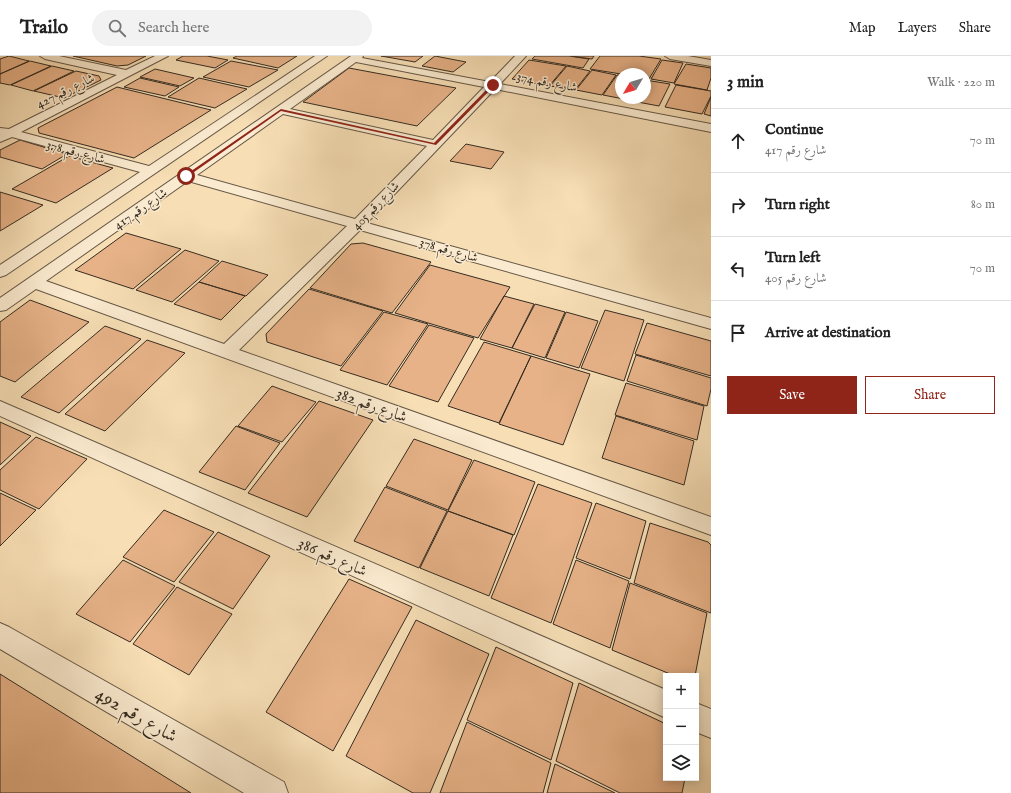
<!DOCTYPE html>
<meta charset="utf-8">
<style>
body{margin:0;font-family:"IM FELL English",Amiri,serif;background:#f2f2f2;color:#222}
.controls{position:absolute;right:12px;bottom:12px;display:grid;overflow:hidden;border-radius:0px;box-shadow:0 2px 10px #0003}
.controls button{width:36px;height:36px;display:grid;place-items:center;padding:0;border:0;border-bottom:1px solid #e0e0e0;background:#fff;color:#222;font:20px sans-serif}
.compass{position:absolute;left:615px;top:12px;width:36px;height:36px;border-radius:50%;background:#fff;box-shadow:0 2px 10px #0003;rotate:232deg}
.stop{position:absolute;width:12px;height:12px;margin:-9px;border:3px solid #8f2418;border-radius:50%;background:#fff}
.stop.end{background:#8f2418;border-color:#fff;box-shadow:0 1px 4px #0008}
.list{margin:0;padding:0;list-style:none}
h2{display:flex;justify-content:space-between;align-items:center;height:52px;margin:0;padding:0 16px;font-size:17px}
h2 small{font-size:13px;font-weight:400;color:#767676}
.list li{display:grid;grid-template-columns:26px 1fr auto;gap:12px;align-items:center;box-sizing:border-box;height:64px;padding:0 16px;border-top:1px solid #e0e0e0}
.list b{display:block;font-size:15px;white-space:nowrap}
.list p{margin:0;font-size:13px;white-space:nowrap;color:#767676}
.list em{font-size:13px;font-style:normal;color:#767676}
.actions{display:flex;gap:8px;padding:12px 16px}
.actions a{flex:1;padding:9px 0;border:1px solid #8f2418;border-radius:0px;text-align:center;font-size:14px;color:#8f2418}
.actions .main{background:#8f2418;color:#fff}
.icon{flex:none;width:22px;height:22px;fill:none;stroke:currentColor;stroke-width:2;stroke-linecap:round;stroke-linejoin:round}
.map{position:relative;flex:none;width:711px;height:737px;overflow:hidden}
header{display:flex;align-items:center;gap:24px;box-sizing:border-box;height:56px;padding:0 20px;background:#fff;border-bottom:1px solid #e0e0e0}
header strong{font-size:19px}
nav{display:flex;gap:22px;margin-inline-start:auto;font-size:14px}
.search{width:280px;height:36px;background:#f2f2f2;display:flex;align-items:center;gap:10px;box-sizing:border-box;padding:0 14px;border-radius:22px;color:#767676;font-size:15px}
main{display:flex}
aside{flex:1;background:#fff}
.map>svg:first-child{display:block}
.building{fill:#e7b288;stroke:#352c21}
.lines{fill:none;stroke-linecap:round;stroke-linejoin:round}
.street-casing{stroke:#665846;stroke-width:2}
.street{fill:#faeacf;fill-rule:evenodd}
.route{fill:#8f2418}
.labels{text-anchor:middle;stroke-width:3;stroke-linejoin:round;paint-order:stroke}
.far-street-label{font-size:13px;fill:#352c21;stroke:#faeacf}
.street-label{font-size:16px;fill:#352c21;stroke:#faeacf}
.near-street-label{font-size:19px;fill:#352c21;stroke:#faeacf}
</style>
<header>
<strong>Trailo</strong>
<div class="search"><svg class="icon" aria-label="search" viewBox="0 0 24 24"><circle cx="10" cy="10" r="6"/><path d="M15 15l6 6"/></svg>Search here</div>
<nav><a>Map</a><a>Layers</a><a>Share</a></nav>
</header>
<main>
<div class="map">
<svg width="711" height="737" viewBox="0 0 711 737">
<rect width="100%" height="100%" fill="#f7deb5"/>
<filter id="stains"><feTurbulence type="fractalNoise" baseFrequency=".005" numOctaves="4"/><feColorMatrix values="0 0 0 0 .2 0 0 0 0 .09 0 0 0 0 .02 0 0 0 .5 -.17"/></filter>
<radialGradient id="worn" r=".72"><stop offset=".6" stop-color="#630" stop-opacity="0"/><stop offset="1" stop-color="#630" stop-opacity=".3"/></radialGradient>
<path class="building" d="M9,0L29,5L0,18V3Z
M73,0H146L128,9L117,10Z
M183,0H207L228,4L215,12L176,4Z
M237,0H297L278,12L233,2Z
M381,0H423L415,6Z
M435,0L466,6L453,16L422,10Z
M535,0H569L589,3L583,12L532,3Z
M571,0H594L592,3Z
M600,0H639L661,3L649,23L645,22V18H621L590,13Z
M529,4L566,10L549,30L512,23Z
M662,4L683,7L674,27L651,23Z
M30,5L51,10L10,29L0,27V18Z
M231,5L278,14L249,31L203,21Z
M686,8L711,12V22L707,34L674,28Z
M52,10L74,15L33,35L11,29Z
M567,10L590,15L575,34L550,30Z
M349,12L456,32L417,70L303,46Z
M155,13L194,22L180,30L140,21Z
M592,14L616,19L602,39L576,34Z
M76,15L99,20L101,24L64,42L34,35Z
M617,19H621V42H630L629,44L603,39Z
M140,22L179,31L165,40L124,31Z
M199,22L247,33L215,52L168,41Z
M645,24L670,28L659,50L632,45L634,42H645Z
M676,29L711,35V40L702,58L665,51Z
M117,31L211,54L134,102L39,77L38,72Z
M711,41V60L704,58Z
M20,84L67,98L42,113L0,101V94Z
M466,88L504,96L491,113L450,105Z
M69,100L113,112L56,147L12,133Z
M0,136L43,149L0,175Z
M126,177L181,193L133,233L75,214Z
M363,187L431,206L392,257L310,232L351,188Z
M185,194L219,205L172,246L136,234Z
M222,205L268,219L246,240L199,226Z
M430,209L510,231L478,282L395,257Z
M199,226L245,240L221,264L174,248Z
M309,233L383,255L341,310L267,286L266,278Z
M504,240L534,248L512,292L480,283Z
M30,244L89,266L15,326L0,320V266Z
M535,248L565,256L545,302L512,292Z
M605,254L644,264L624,325L581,312Z
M384,256L428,268L387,329L340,314Z
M566,256L598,265L579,312L546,302Z
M647,267L711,285V320L635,298Z
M429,269L474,282L438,346L389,330Z
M105,270L141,283L59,357L21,341Z
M147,284L185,297L105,375L65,358Z
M484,286L531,300L499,367L448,350Z
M636,299L711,322V333L707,350L627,325Z
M531,300L590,318L563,389L499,368Z
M626,327L704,350L697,384L615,359Z
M272,330L316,346L282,386L238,370Z
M319,345L373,364L307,461L248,437Z
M616,360L694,385L684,429L602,402Z
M0,366L31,380L0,409Z
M236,370L280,387L245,434L199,416Z
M36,381L87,403L39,453L0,434V414Z
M414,383L472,404L448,454L386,430Z
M474,404L535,426L514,479L448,455Z
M538,428L592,447L551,567L491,542Z
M385,431L447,455L419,512L354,485Z
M0,437L36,454L0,490Z
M596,447L646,465L630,523L576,502Z
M164,454L214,476L174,526L123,501Z
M448,455L513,479L489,540L420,512Z
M650,467L708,486L711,489V557L634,527Z
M218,476L270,500L233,553L179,526Z
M123,504L175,530L130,586L76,558Z
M576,504L629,525L610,592L553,568Z
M349,523L412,551L333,695L266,656Z
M630,527L707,557L695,620H675L612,594Z
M177,531L232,558L189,619L133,588Z
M416,564L489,598L430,737H413L346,700Z
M496,591L573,627L551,704L467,664Z
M0,618L191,737H0Z
M579,627L666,668V722H685L682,737H620L556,705Z
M467,666L551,707L543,737H440Z
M555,708L615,737H547Z"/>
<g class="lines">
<g class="street-casing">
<path id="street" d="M40,0H59L126,14L155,0H168L21,76L149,110L315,0H327L6,219L0,221V209L140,116L12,81L0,86V72L9,73L117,19L45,3Z
M351,0H363L362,2L490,26L515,0H526L500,28L711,68V76L495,33L367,167L711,262V273L360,174L239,294L711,461V479L36,233L6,254L0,255V242ZM356,6L484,31L433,84L290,53ZM283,58L427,90L355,163L197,119ZM188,125L347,170L224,288L46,225Z
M665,0H688L711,4V10L670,3Z
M0,345L666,634V662L0,360Z
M0,567L9,571L284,726L288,737H244L0,593Z
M696,647L711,653V682L696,676Z"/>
</g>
<use href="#street" class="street"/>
</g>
<path class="route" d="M492,28L495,29L436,89L281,55L187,121L184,120L281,53L434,87Z"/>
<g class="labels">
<g class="far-street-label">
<text transform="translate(547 25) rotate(11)" y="5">شارع رقم 374</text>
<text transform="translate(65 34) rotate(-26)" y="5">شارع رقم 427</text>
<text transform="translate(76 95) rotate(15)" y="5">شارع رقم 378</text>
<text transform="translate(375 149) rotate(-46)" y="5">شارع رقم 405</text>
<text transform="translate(140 152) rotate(-35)" y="5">شارع رقم 417</text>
<text transform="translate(449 193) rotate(16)" y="5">شارع رقم 378</text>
</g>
<g class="street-label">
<text transform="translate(372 348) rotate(20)" y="6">شارع رقم 382</text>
<text transform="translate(333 500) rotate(24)" y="6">شارع رقم 386</text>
</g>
<g class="near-street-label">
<text transform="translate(137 658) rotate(30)" y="7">شارع رقم 492</text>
</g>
</g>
<rect width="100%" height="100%" filter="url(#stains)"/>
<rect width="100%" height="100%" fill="url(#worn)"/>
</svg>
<div class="controls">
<button>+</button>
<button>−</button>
<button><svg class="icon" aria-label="layers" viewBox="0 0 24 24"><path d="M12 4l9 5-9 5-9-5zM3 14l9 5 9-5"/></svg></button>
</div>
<svg class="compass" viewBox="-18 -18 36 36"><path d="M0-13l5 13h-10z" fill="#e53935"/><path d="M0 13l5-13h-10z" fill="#767676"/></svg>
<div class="stop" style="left:186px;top:120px"></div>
<div class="stop end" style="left:493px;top:29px"></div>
</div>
<aside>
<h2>3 min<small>Walk · 220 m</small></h2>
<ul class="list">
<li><svg class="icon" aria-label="ahead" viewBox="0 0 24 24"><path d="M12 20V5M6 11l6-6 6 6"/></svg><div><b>Continue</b><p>شارع رقم 417</p></div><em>70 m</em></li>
<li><svg class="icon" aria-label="right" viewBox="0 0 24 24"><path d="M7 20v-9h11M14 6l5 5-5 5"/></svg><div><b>Turn right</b></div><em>80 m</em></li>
<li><svg class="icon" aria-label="left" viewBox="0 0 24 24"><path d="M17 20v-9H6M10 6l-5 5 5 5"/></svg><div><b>Turn left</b><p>شارع رقم 405</p></div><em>70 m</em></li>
<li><svg class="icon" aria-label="arrive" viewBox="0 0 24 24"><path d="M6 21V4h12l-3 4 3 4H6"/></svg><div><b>Arrive at destination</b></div></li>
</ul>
<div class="actions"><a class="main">Save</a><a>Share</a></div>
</aside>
</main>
